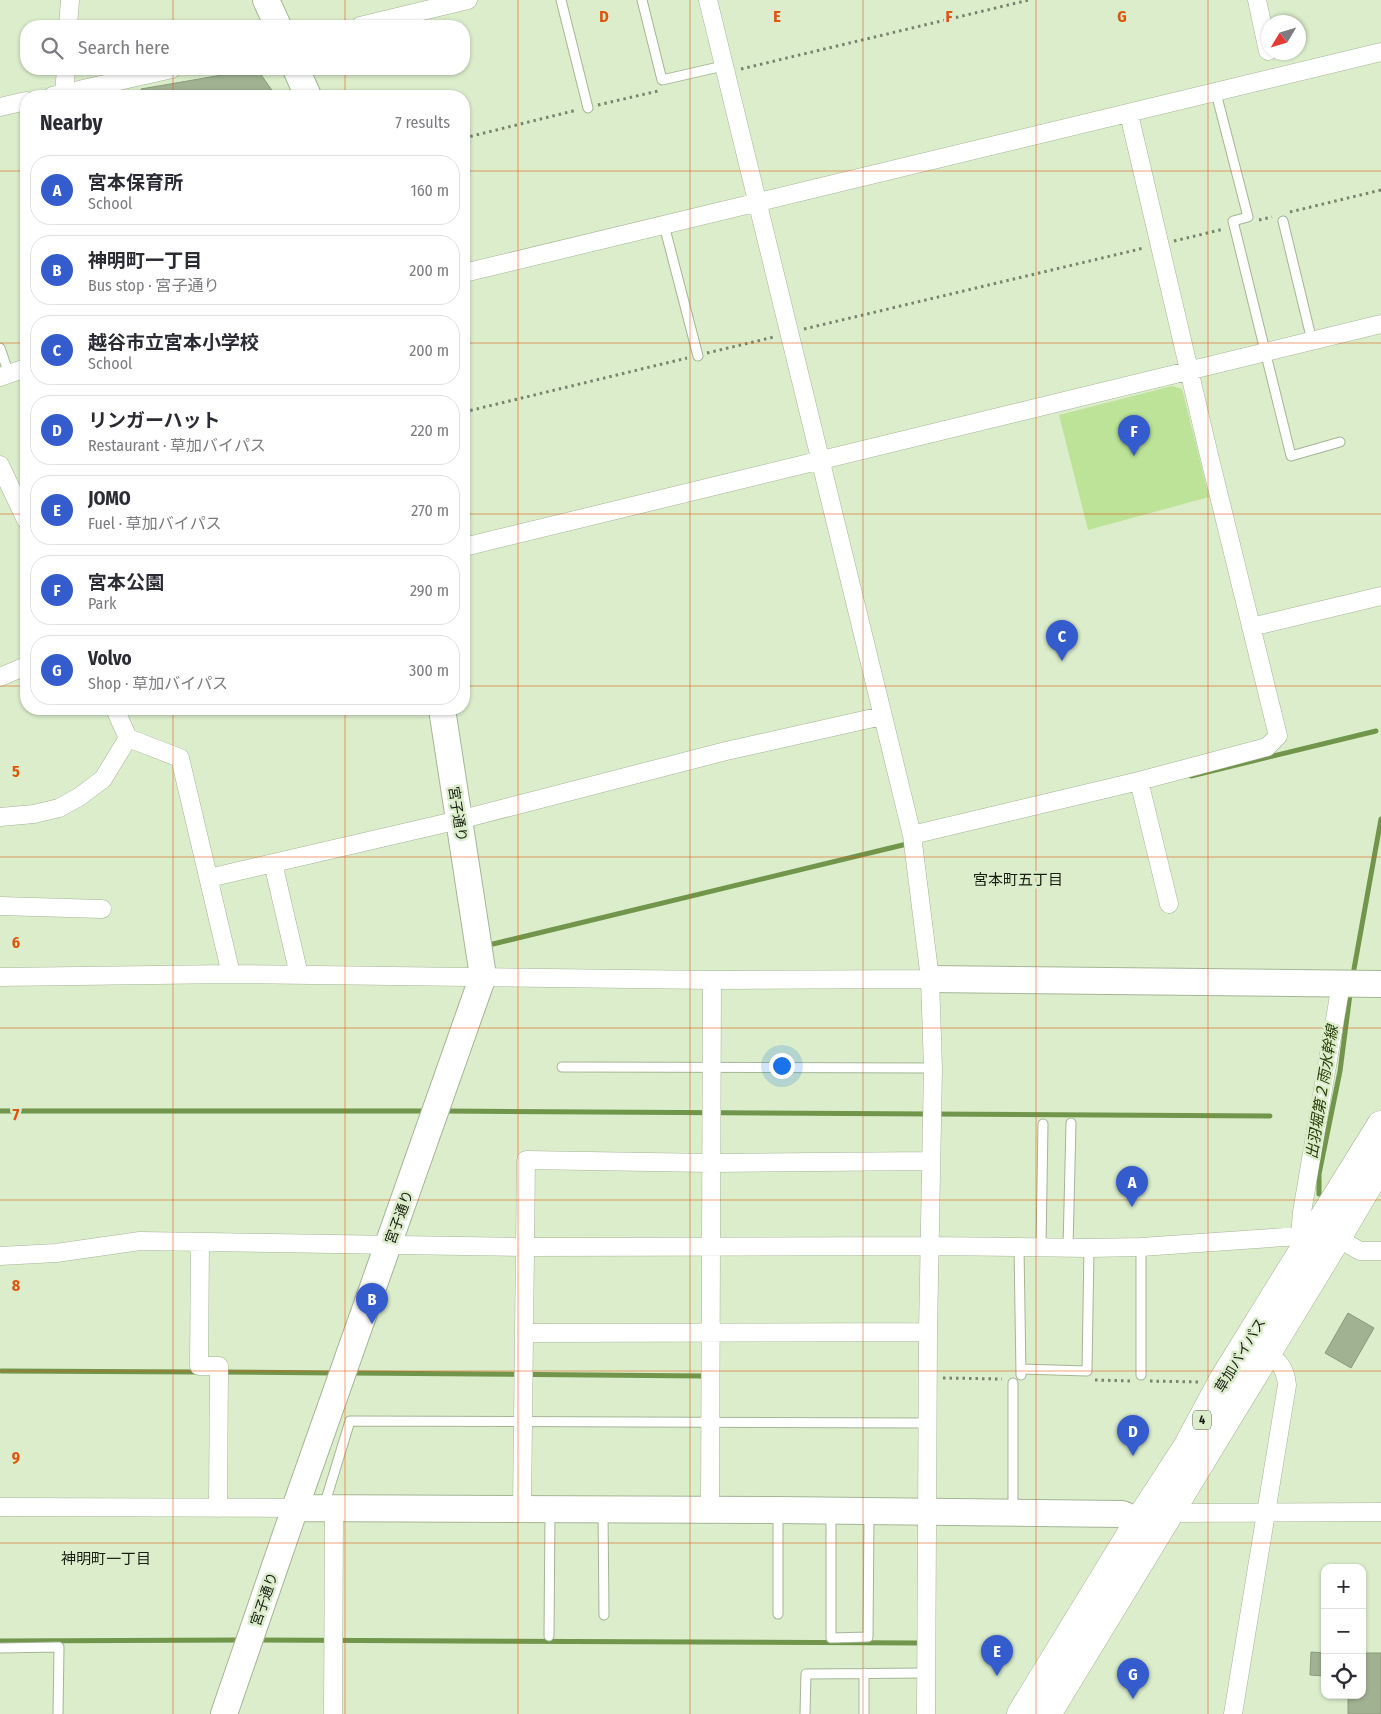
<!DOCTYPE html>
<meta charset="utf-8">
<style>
body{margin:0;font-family:"Fira Sans Condensed","Noto Sans JP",sans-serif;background:#f2f2f3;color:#2b2b33}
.controls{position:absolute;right:15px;bottom:15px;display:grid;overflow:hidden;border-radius:10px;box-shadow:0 1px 4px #0004}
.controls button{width:45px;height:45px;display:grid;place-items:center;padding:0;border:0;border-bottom:1px solid #e1e1e2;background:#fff;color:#2b2b33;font:25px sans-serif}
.compass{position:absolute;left:1261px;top:15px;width:45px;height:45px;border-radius:50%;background:#fff;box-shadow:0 1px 4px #0004;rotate:232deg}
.you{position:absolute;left:781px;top:1065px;width:18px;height:18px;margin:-12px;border:4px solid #fff;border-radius:50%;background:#1a73e8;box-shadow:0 0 0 8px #1a73e833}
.badge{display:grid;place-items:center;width:32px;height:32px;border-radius:50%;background:#355ccd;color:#fff;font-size:16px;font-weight:700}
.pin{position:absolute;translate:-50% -41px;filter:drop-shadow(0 1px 2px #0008)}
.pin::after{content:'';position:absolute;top:26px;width:18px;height:15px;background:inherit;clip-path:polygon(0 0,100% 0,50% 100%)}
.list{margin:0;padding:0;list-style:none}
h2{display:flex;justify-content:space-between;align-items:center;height:65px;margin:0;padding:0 20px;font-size:21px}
h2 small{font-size:16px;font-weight:400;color:#7c7c81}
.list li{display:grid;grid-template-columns:32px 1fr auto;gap:15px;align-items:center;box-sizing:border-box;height:70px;margin:0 10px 10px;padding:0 10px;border:1px solid #e1e1e2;border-radius:20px}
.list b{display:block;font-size:19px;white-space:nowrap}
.list p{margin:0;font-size:16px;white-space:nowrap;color:#7c7c81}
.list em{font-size:16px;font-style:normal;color:#7c7c81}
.icon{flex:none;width:28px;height:28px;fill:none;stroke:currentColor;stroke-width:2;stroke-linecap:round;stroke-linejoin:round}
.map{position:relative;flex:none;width:1381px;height:1714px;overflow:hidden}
.search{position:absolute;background:#fff;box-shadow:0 1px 4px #0004;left:20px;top:20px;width:450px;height:55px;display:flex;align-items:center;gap:12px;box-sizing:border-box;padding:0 18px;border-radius:20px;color:#7c7c81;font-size:19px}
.panel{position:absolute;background:#fff;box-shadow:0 1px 4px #0004;left:20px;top:90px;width:450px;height:625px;border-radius:20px}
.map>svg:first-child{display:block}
.green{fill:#bce397}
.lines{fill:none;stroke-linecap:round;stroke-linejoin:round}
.stream{stroke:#71964b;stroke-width:5}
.building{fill:#a1b292;stroke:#8a9b7b}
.lane-casing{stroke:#a4b695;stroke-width:11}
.street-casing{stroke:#a4b695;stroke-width:19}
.secondary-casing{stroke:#a4b695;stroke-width:28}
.highway-casing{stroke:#a4b695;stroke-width:29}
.path{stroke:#78846d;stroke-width:3;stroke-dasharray:2.5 4;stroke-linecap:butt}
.lane{stroke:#fff;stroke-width:9}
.street{stroke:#fff;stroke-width:18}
.secondary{stroke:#fff;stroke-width:26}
.highway{stroke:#fff;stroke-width:28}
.grid{fill:none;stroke:#de560c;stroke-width:1;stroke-opacity:0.55}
.labels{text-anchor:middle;stroke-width:5;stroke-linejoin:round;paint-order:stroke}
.shield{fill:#dbedcb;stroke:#525c4a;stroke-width:1}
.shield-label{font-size:12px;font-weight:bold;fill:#181e12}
.street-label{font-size:14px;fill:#181e12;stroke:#dbedcb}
.neighbourhood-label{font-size:15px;fill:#181e12;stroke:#dbedcb}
.water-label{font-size:15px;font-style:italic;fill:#263d05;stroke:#dbedcb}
.grid-label{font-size:16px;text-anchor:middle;font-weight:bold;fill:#de560c;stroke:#dbedcb;stroke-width:5;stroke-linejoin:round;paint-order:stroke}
</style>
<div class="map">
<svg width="1381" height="1714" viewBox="0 0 1381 1714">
<rect width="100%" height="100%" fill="#dbedcb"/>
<path class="green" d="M1172,386L1182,389L1209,497L1088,530L1059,415Z"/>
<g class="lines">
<path class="stream" d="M1191,776L1376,731
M493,944L911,843
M1354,969L1381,819
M0,1111H427
M443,1111L1270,1116
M1319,1194V1174L1340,1071L1350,994
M1,1371L198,1372
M221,1372L335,1373
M351,1373L703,1376
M258,1640L919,1643
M0,1641L242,1640"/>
</g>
<path class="building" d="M257,69L276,96H142L141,89Z
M1348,1313L1374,1328L1351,1368L1325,1353Z
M1311,1652L1325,1653V1676L1310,1675Z
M1362,1653H1381V1714H1348V1695H1362Z"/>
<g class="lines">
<g class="lane-casing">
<path id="lane" d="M561,0L588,108
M642,0L662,80L723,66
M1216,93L1248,217L1233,221L1291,456L1340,442
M1283,221L1312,341
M664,225L698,356
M0,348L9,374
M562,1067L933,1068
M1019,1247L1021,1375
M1041,1247L1043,1124
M1141,1247V1375
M1068,1248L1071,1123
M1021,1369L1087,1371L1089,1248
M1013,1383V1511
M324,1506L350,1421L928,1423
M603,1512L604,1615
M831,1512V1638L868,1637L869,1514
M778,1614V1513
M549,1636L550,1512
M0,1648L59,1647L58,1714
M864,1673V1714
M805,1714L806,1674L926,1673"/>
</g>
<g class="street-casing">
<path id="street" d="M708,0L912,835L930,979L933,1068L928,1332L926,1714
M1257,0L1268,51
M68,26L70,0
M360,26L468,0
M64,94L66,69
M52,96L172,69
M0,107L26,101
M464,273L1381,52
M0,377L26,368
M0,465L26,520
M464,547L1381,324
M1251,627L1381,596
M0,677L26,666
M115,709L128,738L180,758L231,974
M1139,781L1169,904
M0,817L34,814L59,808L79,797L103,779L128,738
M912,835L1139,781L1267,747L1278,736L1208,451L1129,114
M273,863L299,975
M209,878L459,820L726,751L882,716
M0,906L102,909
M0,977L231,974L712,980L930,979
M1337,1238L1360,1251H1381
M200,1242L199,1366H219L218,1508
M0,1256L56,1253L140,1241L525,1247L930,1246L1089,1248L1141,1247L1300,1236L1302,1212L1341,984
M524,1333L928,1332
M0,1507L295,1508
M522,1509L526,1160L711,1163L931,1161
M710,1510L712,980
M1170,1513L1381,1512
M333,1714L334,1508
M1233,1714L1287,1385C1285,1367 1280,1363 1266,1352"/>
</g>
<g class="secondary-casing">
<path id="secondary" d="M266,0L278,26
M296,69L308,96
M930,979L1381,984
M295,1508L778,1510L1122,1514L1139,1521
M224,1714L295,1508L483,976L442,709"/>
</g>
<g class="highway-casing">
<path id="highway" d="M1021,1714L1139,1521L1186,1449L1223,1380L1381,1125
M1047,1714L1337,1238L1381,1163"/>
</g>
<path class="path" d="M741,69L1029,0
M598,105L658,91
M464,138L577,110
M1290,212L1381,190
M1259,220L1272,217
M1174,241L1224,229
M804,329L1144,248
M707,353L774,337
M464,412L687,358
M943,1378L1002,1379
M1095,1380L1132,1381
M1150,1381L1199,1382"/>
<use href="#lane" class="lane"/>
<use href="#street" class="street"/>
<use href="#secondary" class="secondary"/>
<use href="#highway" class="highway"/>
</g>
<path class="grid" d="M173,0V26M345,0V26M518,0V1714M690,0V1714M863,0V1714M1036,0V1714M1208,0V1714M173,69V96M345,69V96M0,171H26M464,171H1381M0,343H26M464,343H1381M0,514H26M464,514H1381M0,686H26M464,686H1381M173,709V1714M345,709V1714M0,857H1381M0,1028H1381M0,1200H1381M0,1371H1381M0,1543H1381"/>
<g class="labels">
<rect class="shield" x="1193" y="1410.5" width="18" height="19" rx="4"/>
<g class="shield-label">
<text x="1202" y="1424">4</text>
</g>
<g class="street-label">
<text transform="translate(458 814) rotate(81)" y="5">宮子通り</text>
<text transform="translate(399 1217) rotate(-70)" y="5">宮子通り</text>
<text transform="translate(1240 1355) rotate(-59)" y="5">草加バイパス</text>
<text transform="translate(264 1599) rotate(-71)" y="5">宮子通り</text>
</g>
<g class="neighbourhood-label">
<text x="1018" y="885">宮本町五丁目</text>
<text x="106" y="1564">神明町一丁目</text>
</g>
<g class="water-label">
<text transform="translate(1322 1092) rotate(-81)" y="5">出羽堀第２雨水幹線</text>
</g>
</g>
<g class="grid-label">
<text x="604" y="22">D</text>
<text x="777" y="22">E</text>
<text x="949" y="22">F</text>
<text x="1122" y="22">G</text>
<text x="16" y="777">5</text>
<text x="16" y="948">6</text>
<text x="16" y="1120">7</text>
<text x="16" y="1291">8</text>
<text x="16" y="1463">9</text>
</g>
</svg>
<div class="controls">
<button>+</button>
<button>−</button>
<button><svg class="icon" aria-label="locate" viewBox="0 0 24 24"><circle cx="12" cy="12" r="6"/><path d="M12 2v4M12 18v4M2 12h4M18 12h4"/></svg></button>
</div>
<svg class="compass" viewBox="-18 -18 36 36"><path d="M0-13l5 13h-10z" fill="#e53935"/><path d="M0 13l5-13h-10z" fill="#7c7c81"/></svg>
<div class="you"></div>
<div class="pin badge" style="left:1132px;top:1207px">A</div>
<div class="pin badge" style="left:372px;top:1324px">B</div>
<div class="pin badge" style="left:1062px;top:661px">C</div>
<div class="pin badge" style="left:1133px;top:1456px">D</div>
<div class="pin badge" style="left:997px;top:1676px">E</div>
<div class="pin badge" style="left:1134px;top:456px">F</div>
<div class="pin badge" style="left:1133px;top:1699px">G</div>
<div class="search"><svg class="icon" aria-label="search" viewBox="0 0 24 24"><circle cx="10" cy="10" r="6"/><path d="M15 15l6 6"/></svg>Search here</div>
<section class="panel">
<h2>Nearby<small>7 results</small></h2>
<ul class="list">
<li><span class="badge">A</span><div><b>宮本保育所</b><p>School</p></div><em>160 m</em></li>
<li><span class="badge">B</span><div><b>神明町一丁目</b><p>Bus stop · 宮子通り</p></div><em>200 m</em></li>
<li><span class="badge">C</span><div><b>越谷市立宮本小学校</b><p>School</p></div><em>200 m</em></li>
<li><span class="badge">D</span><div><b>リンガーハット</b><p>Restaurant · 草加バイパス</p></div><em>220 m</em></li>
<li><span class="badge">E</span><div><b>JOMO</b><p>Fuel · 草加バイパス</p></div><em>270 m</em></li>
<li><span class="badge">F</span><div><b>宮本公園</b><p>Park</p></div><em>290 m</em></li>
<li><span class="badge">G</span><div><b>Volvo</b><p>Shop · 草加バイパス</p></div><em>300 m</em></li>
</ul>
</section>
</div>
